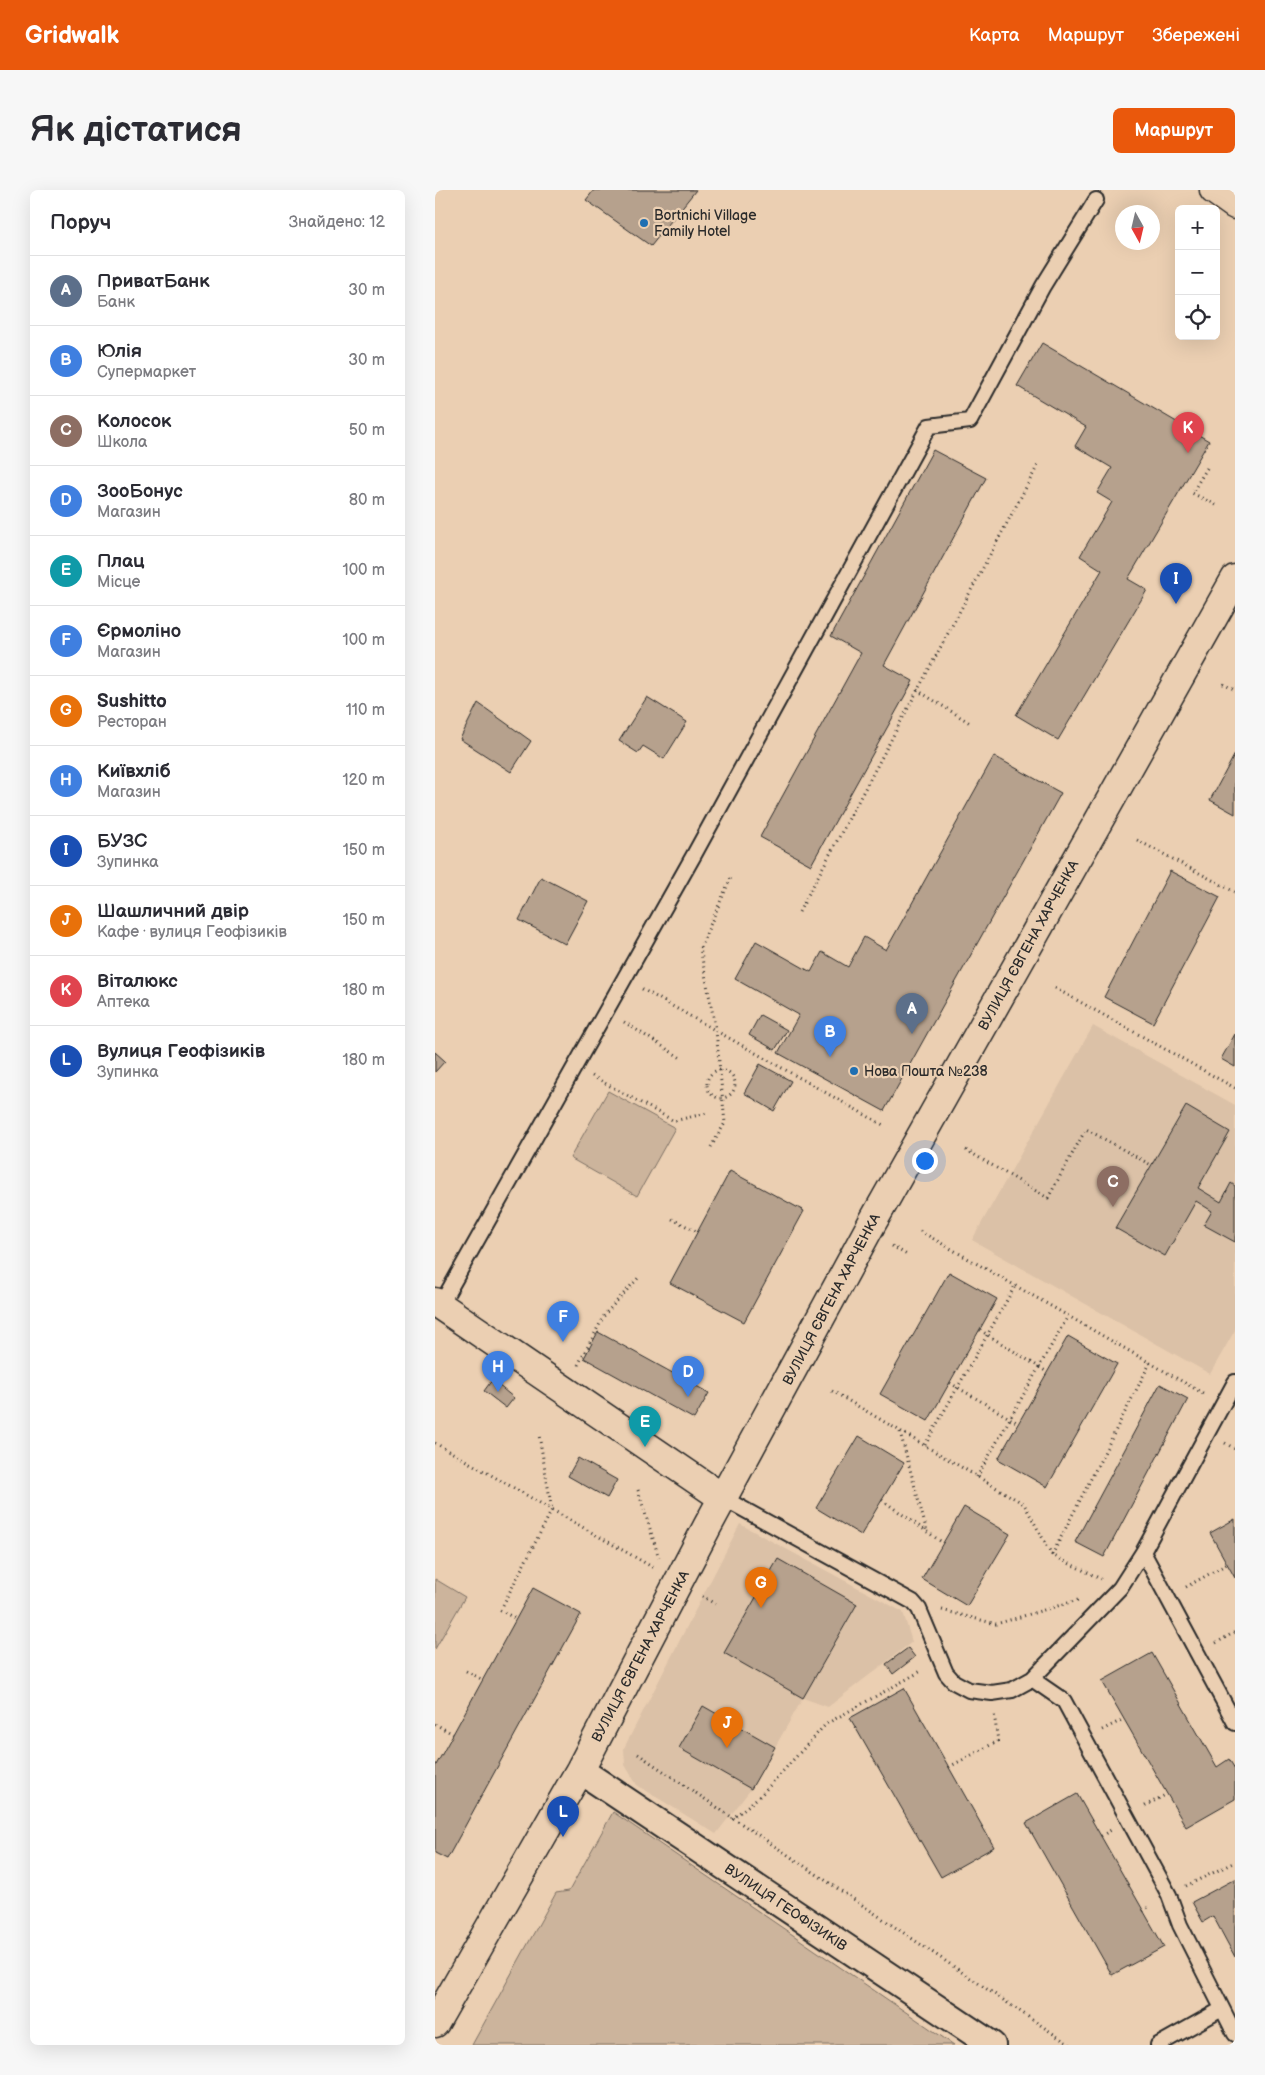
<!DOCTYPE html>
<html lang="uk">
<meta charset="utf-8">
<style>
body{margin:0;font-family:"Balsamiq Sans",sans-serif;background:#f7f7f7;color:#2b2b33}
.controls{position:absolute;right:15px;top:15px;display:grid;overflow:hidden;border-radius:8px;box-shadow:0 5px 20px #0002}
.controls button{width:45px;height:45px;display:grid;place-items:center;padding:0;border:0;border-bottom:1px solid #e1e1e2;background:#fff;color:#2b2b33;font:25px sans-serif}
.compass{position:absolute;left:680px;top:15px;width:45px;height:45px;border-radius:50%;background:#fff;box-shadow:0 5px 20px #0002;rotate:172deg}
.you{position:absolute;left:489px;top:970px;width:18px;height:18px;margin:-12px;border:4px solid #fff;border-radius:50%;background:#1a73e8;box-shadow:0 0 0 8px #1a73e833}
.badge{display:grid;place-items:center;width:32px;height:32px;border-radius:50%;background:#ea580c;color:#fff;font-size:16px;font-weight:700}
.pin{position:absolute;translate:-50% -41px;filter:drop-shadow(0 1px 2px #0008)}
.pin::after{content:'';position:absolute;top:26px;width:18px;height:15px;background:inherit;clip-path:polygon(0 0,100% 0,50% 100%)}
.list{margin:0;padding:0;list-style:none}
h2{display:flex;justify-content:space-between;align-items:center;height:65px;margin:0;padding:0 20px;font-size:21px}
h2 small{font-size:16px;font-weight:400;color:#7c7c81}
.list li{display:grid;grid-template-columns:32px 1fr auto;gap:15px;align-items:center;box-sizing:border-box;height:70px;padding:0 20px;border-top:1px solid #e1e1e2}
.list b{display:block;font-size:19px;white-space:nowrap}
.list p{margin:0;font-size:16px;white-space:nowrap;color:#7c7c81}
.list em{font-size:16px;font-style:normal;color:#7c7c81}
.icon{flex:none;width:28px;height:28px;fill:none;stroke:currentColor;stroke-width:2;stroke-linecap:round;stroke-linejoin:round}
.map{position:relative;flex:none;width:800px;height:1855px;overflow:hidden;border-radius:8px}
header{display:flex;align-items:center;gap:30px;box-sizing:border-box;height:70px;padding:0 25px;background:#ea580c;color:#fff}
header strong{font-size:24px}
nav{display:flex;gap:28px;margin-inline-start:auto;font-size:18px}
.intro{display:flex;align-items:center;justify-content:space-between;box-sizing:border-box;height:120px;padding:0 30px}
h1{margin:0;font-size:35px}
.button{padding:12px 22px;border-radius:8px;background:#ea580c;color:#fff;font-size:18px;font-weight:700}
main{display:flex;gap:30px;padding:0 30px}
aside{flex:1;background:#fff;border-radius:8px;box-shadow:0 5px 20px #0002}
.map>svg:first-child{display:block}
.built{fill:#dbc1a7}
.green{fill:#ccb49c;stroke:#7c7064}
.building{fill:#b6a18d;stroke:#2b2b2b}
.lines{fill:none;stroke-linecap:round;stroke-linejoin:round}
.service-casing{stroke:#2b2b2b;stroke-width:18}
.minor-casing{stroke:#2b2b2b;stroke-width:30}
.tertiary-casing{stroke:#2b2b2b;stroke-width:31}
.secondary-casing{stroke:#2b2b2b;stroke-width:31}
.path{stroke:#2b2b2b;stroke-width:3;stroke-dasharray:1 4;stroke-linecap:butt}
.service{stroke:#ebcfb2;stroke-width:14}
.minor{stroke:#ebcfb2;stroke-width:26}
.tertiary{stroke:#ebcfb2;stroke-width:28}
.secondary{stroke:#ebcfb2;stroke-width:28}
.poi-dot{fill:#1f6fb2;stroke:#ebcfb2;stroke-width:2}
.labels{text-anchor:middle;stroke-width:4.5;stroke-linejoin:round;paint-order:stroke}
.poi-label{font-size:14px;fill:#2b2b2b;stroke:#ebcfb2;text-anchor:start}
.street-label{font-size:14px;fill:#2b2b2b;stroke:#ebcfb2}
</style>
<header>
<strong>Gridwalk</strong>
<nav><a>Карта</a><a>Маршрут</a><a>Збережені</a></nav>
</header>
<div class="intro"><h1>Як дістатися</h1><a class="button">Маршрут</a></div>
<main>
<aside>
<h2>Поруч<small>Знайдено: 12</small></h2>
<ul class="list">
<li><span class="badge" style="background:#5c6f8a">A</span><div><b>ПриватБанк</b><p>Банк</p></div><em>30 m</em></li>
<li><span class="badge" style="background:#3f7fe0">B</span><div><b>Юлія</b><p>Супермаркет</p></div><em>30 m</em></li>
<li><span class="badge" style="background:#8d6e63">C</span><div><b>Колосок</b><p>Школа</p></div><em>50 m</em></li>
<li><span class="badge" style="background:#3f7fe0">D</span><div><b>ЗооБонус</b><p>Магазин</p></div><em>80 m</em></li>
<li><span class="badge" style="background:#0f9aa8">E</span><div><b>Плац</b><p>Місце</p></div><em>100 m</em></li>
<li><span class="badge" style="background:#3f7fe0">F</span><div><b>Єрмоліно</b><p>Магазин</p></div><em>100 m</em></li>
<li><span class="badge" style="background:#e8710a">G</span><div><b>Sushitto</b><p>Ресторан</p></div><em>110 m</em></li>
<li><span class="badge" style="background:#3f7fe0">H</span><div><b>Київхліб</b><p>Магазин</p></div><em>120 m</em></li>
<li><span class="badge" style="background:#1a4fb4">I</span><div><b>БУЗС</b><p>Зупинка</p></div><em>150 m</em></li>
<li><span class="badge" style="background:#e8710a">J</span><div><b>Шашличний двір</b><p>Кафе · вулиця Геофізиків</p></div><em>150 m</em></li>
<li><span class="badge" style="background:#e0444e">K</span><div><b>Віталюкс</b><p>Аптека</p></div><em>180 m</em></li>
<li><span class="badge" style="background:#1a4fb4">L</span><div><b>Вулиця Геофізиків</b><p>Зупинка</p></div><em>180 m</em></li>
</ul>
</aside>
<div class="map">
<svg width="800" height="1855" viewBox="0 0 800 1855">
<rect width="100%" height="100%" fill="#ebcfb2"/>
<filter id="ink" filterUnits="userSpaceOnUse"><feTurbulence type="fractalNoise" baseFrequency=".02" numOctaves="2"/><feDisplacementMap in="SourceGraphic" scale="10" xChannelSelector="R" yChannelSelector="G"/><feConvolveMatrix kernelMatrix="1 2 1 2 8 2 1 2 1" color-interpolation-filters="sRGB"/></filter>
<g filter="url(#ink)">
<path class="built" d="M658,836L800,915V1140L775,1184L537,1050Z
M305,1334L468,1422L477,1452L393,1517L368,1508L316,1599L281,1644L202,1595L190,1575L189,1558Z"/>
<path class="green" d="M173,901L240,938L202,1006L135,968Z
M0,1389L30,1407L0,1459Z
M178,1622L519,1855H37L121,1703L134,1701Z"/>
<path class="building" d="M159,0H261L216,56L151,10Z
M607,153L774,251L693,389L712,400L623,550L581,525L667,380L645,366L677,312L662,303L677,278L640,256L651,237L582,196Z
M498,260L551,288L449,475L478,491L376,675L325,647L426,463L396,446Z
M212,507L252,532L229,569L208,556L203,563L184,551Z
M43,513L96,551L76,582L25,549Z
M800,564V624L775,610Z
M559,566L626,603L449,921L343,863L364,825L300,789L321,751L376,782L387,762L413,777L429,747L451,760Z
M735,681L785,707L718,833L669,807Z
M106,687L153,711L130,754L84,730Z
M325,825L352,840L340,860L314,845Z
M800,844V877L786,869Z
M0,862L10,871L0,882Z
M325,874L356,891L339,921L309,903Z
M751,916L795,942L763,998L786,1012L796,993L800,996V1052L769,1035L777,1021L761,1011L730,1066L680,1038Z
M295,981L369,1021L309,1132L235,1093Z
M514,1082L562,1109L493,1231L445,1204Z
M163,1142L274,1203L259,1229L149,1168Z
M633,1146L682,1174L612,1297L563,1269Z
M57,1190L79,1208L71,1218L49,1201Z
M725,1194L753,1209L669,1367L640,1352Z
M424,1246L469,1273L426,1345L381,1318Z
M143,1268L182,1290L172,1308L133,1286Z
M529,1317L575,1344L532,1416L487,1389Z
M800,1329V1388L775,1343Z
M343,1369L422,1414L368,1508L289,1463Z
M98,1398L146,1424L12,1669L0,1663V1577Z
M473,1458L480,1467L458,1484L451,1474Z
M717,1463L782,1577L794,1569L800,1579V1609L751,1637L667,1491Z
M469,1498L559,1657L506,1687L415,1528Z
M268,1516L340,1557L316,1599L244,1558Z
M642,1604L729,1757L677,1785L591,1633Z
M800,1689V1767L778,1726L768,1732L757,1712Z"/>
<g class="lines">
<g class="service-casing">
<path id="service" d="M5,1116L260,663L494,236L535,231L608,96L661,10
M288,1308L478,1412L484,1419L511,1483L519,1492L534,1500L557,1503L577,1500L597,1489L685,1398L708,1362L800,1192
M708,1362L800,1533
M597,1489L629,1511L734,1705L745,1735L800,1844
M723,1855L787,1819"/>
</g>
<g class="minor-casing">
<path id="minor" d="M145,1580L557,1855"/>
</g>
<g class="tertiary-casing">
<path id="tertiary" d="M0,1112L288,1308"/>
</g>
<g class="secondary-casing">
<path id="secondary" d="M779,0L800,15
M0,1833L145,1580L272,1337L437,1033L800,389"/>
</g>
<path class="path" d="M772,278L757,303L781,315
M788,494L800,500
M482,500L535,533
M702,650L800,702
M364,722L603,275
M620,798L800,898
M207,799L450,936
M189,832L246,868
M272 894a14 14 0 1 1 28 0a14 14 0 1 1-28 0Z
M157,886L239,931L272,923
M276,957L290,933L281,841L265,758L297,685
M531,960L613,1008L651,939L716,975
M237,1029L263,1042
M485,1041L771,1205
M457,1056L472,1065
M545,1140L612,1182
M143,1175L170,1124L205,1086
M515,1193L583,1233
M397,1201L589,1314L617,1365L666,1389
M465,1242L492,1342
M0,1253L219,1378
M790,1253L800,1259
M490,1255L580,1096
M542,1287L633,1126
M203,1300L224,1368
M447,1310L508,1353
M617,1365L715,1173
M751,1397L792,1374
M267,1406L280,1414
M68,1415L117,1320L104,1245
M65,1420L81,1429
M507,1420L561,1434L643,1410
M781,1453L800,1442
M31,1481L48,1490
M0,1534L18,1544
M667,1540L689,1529
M203,1564L635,1855
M514,1577L563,1551L559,1523
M710,1616L732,1604
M297,1629L326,1605L391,1534L488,1480
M666,1646L676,1640
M751,1696L800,1672
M708,1721L715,1716"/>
<use href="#service" class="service"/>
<use href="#minor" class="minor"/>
<use href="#tertiary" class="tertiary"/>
<use href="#secondary" class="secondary"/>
</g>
</g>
<g class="poi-dot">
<circle cx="209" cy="33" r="5"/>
<circle cx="419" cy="881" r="5"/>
</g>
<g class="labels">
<g class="poi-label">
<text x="219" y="30">Bortnichi Village<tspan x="219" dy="16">Family Hotel</tspan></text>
<text x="429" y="886">Нова Пошта №238</text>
</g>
<g class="street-label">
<text transform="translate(593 755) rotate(-61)" y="5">ВУЛИЦЯ ЄВГЕНА ХАРЧЕНКА</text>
<text transform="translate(396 1109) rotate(-62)" y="5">ВУЛИЦЯ ЄВГЕНА ХАРЧЕНКА</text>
<text transform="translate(205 1466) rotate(-62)" y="5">ВУЛИЦЯ ЄВГЕНА ХАРЧЕНКА</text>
<text transform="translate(351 1717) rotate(34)" y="5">ВУЛИЦЯ ГЕОФІЗИКІВ</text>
</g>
</g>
</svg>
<div class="controls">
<button>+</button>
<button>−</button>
<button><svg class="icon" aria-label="locate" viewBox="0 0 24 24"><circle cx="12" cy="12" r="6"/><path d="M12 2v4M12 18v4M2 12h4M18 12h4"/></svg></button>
</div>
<svg class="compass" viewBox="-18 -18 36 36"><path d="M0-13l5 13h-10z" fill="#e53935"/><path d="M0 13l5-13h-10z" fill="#7c7c81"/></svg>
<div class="you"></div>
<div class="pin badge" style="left:477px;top:844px;background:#5c6f8a">A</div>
<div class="pin badge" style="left:395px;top:867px;background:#3f7fe0">B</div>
<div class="pin badge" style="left:678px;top:1017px;background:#8d6e63">C</div>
<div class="pin badge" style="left:253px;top:1207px;background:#3f7fe0">D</div>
<div class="pin badge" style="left:210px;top:1257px;background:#0f9aa8">E</div>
<div class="pin badge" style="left:128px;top:1152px;background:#3f7fe0">F</div>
<div class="pin badge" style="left:326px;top:1418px;background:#e8710a">G</div>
<div class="pin badge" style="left:63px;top:1202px;background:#3f7fe0">H</div>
<div class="pin badge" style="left:741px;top:414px;background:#1a4fb4">I</div>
<div class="pin badge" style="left:292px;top:1558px;background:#e8710a">J</div>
<div class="pin badge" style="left:753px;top:263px;background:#e0444e">K</div>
<div class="pin badge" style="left:128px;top:1647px;background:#1a4fb4">L</div>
</div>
</main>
